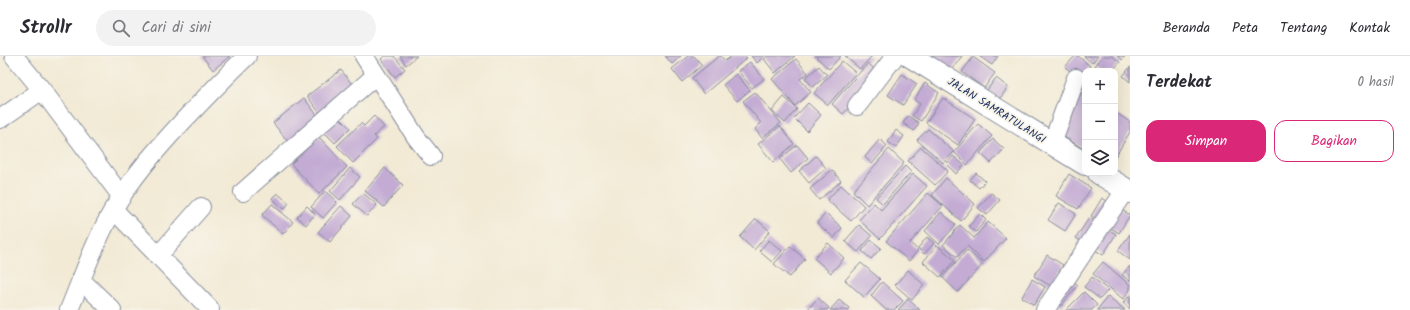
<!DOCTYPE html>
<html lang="id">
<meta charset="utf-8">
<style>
body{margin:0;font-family:Kalam,sans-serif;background:#f2f2f3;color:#2b2b33}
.controls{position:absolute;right:12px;top:12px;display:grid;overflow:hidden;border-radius:8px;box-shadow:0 4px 16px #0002}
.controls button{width:36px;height:36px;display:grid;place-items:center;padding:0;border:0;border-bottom:1px solid #e1e1e2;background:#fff;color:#2b2b33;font:20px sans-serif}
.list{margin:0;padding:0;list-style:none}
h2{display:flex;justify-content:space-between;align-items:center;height:52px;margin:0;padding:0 16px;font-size:17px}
h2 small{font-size:13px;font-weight:400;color:#7c7c81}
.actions{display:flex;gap:8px;padding:12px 16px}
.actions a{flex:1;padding:9px 0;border:1px solid #db2777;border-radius:12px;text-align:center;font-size:14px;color:#db2777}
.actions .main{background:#db2777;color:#fff}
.icon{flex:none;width:22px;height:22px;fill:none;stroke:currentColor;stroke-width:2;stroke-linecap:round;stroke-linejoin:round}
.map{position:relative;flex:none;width:1130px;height:254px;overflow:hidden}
header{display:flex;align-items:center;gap:24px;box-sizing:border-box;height:56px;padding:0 20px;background:#fff;border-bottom:1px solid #e1e1e2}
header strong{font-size:19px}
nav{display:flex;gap:22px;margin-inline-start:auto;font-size:14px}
.search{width:280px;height:36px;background:#f2f2f3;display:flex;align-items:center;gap:10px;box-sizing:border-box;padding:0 14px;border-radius:22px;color:#7c7c81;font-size:15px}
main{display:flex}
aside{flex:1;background:#fff}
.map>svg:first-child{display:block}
.building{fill:#c3abd4}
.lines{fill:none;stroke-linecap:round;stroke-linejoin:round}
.minor-casing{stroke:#868c9a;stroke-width:20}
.major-casing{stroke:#868c9a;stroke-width:24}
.minor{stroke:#fff;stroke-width:18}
.major{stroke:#fff;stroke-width:22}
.labels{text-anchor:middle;stroke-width:3.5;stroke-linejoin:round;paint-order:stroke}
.street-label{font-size:11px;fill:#1b2f5e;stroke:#f7f3e8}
</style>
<header>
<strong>Strollr</strong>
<div class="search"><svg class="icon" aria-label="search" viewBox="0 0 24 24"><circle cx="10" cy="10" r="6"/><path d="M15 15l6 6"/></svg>Cari di sini</div>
<nav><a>Beranda</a><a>Peta</a><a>Tentang</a><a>Kontak</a></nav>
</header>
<main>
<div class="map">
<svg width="1130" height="254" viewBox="0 0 1130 254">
<rect width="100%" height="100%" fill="#f7f3e8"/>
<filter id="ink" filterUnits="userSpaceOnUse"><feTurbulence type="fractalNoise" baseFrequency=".025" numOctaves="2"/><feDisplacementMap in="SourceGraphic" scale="8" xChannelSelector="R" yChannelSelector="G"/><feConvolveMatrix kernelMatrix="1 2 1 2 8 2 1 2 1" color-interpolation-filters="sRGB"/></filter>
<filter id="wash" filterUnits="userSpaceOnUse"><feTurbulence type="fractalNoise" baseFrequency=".012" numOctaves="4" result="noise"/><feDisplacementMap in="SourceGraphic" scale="16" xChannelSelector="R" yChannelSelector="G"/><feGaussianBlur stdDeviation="0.9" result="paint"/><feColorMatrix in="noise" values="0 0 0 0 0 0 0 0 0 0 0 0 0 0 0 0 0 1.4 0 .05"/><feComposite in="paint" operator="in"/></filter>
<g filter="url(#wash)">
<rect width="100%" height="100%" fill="#f2ead5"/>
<g id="blocks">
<path class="building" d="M202,0H230L213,14Z
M385,0H394L405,13L395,21L381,3Z
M400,0H417L406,9Z
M665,0H681L672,8Z
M688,0H694L702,9L682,26L672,13Z
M719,0H721L725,5L732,0H745L747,2L704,38L692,22Z
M751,0H764L757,7Z
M767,0H795L775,17L764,3Z
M815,0H841L829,13Z
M845,0H872L860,13Z
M932,0H962L950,16L931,1Z
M979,0H998L992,9Z
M1075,0H1078L1090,10L1085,15L1080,23L1065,11Z
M1084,0H1098L1092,7Z
M1103,0H1112L1120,6L1112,15H1101L1095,10Z
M1117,0H1125L1122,4Z
M973,1L995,17L984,32L962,16Z
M796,3L808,17L800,23L811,36L795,50L772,23Z
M842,5L856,17L828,49L814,37Z
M750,6L764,23L752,32L738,15Z
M868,7L879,18L843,58L832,48Z
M819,10L827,19L813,31L805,22Z
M1130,11V26L1123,20Z
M341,14L356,33L322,60L307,40Z
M736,18L750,34L737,45L723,29Z
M902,18L917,28L903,49L888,39Z
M996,22L1008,31L999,44L987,34Z
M925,27L939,37L921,65L912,60L920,48L914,44Z
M755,36L781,67L762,82L755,73L761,67L743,45Z
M1082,36L1085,38V94L1058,77Z
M784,41L797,53L785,67L772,55Z
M304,42L321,64L290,88L273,67Z
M943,42L975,63L958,89L926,67Z
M808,47L821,59L807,75L794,62Z
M1115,56L1130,66V76L1115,101Z
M374,60L384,71L374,80L377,83L353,107L337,90L361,67L364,70Z
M908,60L919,67L914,75L903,67Z
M339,61L350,72L335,87L324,76Z
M978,68L992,80L967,109L954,96Z
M780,70L794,88L773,106L758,88Z
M928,73L954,96L943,107L917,84Z
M896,74L904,80L896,92L888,86Z
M319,81L347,111L319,138L291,108Z
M880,83L887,90L872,108L865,101Z
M993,83L1004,93L991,107L980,97Z
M797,89L808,102L791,117L780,103Z
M921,91L948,115L935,129L908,105Z
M889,93L904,107L867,149L853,135Z
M816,100L826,112L809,127L799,115Z
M953,100L964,109L956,118L946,108Z
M905,110L911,116L883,148L876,142Z
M350,112L360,121L340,144L330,135Z
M385,112L403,129L384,151L365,135Z
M832,114L841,125L819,144L810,133Z
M976,117L985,125L979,132L970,124Z
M913,118L927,130L880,183L859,164L874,147L881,154Z
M1069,118L1091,132L1078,153L1056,140Z
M946,122L975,148L961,165L932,139Z
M841,129L864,150L851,165L827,144Z
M325,135L337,146L323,162L311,151Z
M277,137L289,147L284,153L272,142Z
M363,137L377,149L367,160L353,148Z
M928,137L943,150L910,187L918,194L909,205L886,185Z
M991,137L1000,144L987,159L978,152Z
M1102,142L1130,159L1119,177L1091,160Z
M1059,147L1076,158L1065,175L1048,164Z
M272,148L293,166L283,178L262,159Z
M307,150L315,158L306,169L297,161Z
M341,150L352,160L330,186L318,176Z
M941,156L956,169L939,188L925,175Z
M826,157L842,172L834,182L817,167Z
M980,158L986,164L976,176L969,170Z
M1089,162L1116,178L1103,199L1076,182Z
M756,163L770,175L754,194L740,181Z
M988,166L1006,182L984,206L967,190L957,201L943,189L960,169L974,182Z
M859,169L872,180L858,196L845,185Z
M1130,178V204L1118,195Z
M927,181L934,187L924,198L918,192Z
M769,184L782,195L772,206L759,195Z
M871,184L881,192L871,203L862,195Z
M828,187L844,202L831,217L814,202Z
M937,189L955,204L940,221L923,206Z
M790,190L805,203L790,221L774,208Z
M967,194L983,208L958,236L942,221Z
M1047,199L1063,209L1051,230L1034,220Z
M1103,206L1130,229V234L1123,243L1093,218Z
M861,207L880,223L864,241L845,224Z
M1130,210V225L1122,219Z
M908,214L924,229L912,244L895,229Z
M1064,218L1078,229L1061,250L1047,239Z
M1092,221L1108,234L1100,243L1084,231Z
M1032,223L1045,231L1034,249L1022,241Z
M882,226L903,245L894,254H886L871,240Z
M1084,236L1097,249L1092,254H1066Z
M1130,239V253L1123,247Z
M1108,240L1125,254H1097Z
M818,242L829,252L827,254H807Z
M908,243L920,254H898Z
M839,244L849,252L847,254H830Z"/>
</g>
</g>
<g filter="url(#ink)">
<use href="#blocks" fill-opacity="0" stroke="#868c9a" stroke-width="1"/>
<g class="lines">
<g class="minor-casing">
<path id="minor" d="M14,0L42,34L122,141
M364,0L416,81L431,100
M857,50L895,0
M0,63L42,34
M1052,88L1076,22
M243,136L376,19
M113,153L210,253
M158,200L201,151
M81,224L112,254
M69,254C83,220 95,185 113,154C132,121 157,93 183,65C204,43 225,21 247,0
M1045,254L1126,133"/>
</g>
<g class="major-casing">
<path id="major" d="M910,0L1085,108
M1099,117L1130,136"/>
</g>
<use href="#minor" class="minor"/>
<use href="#major" class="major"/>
</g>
</g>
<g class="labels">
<g class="street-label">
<text transform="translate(997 54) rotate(32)" y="4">JALAN SAMRATULANGI</text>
</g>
</g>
</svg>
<div class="controls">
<button>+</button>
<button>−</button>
<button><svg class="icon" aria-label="layers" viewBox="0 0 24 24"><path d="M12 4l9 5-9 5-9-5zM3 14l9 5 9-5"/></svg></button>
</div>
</div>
<aside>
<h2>Terdekat<small>0 hasil</small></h2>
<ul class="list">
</ul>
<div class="actions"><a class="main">Simpan</a><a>Bagikan</a></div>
</aside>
</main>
